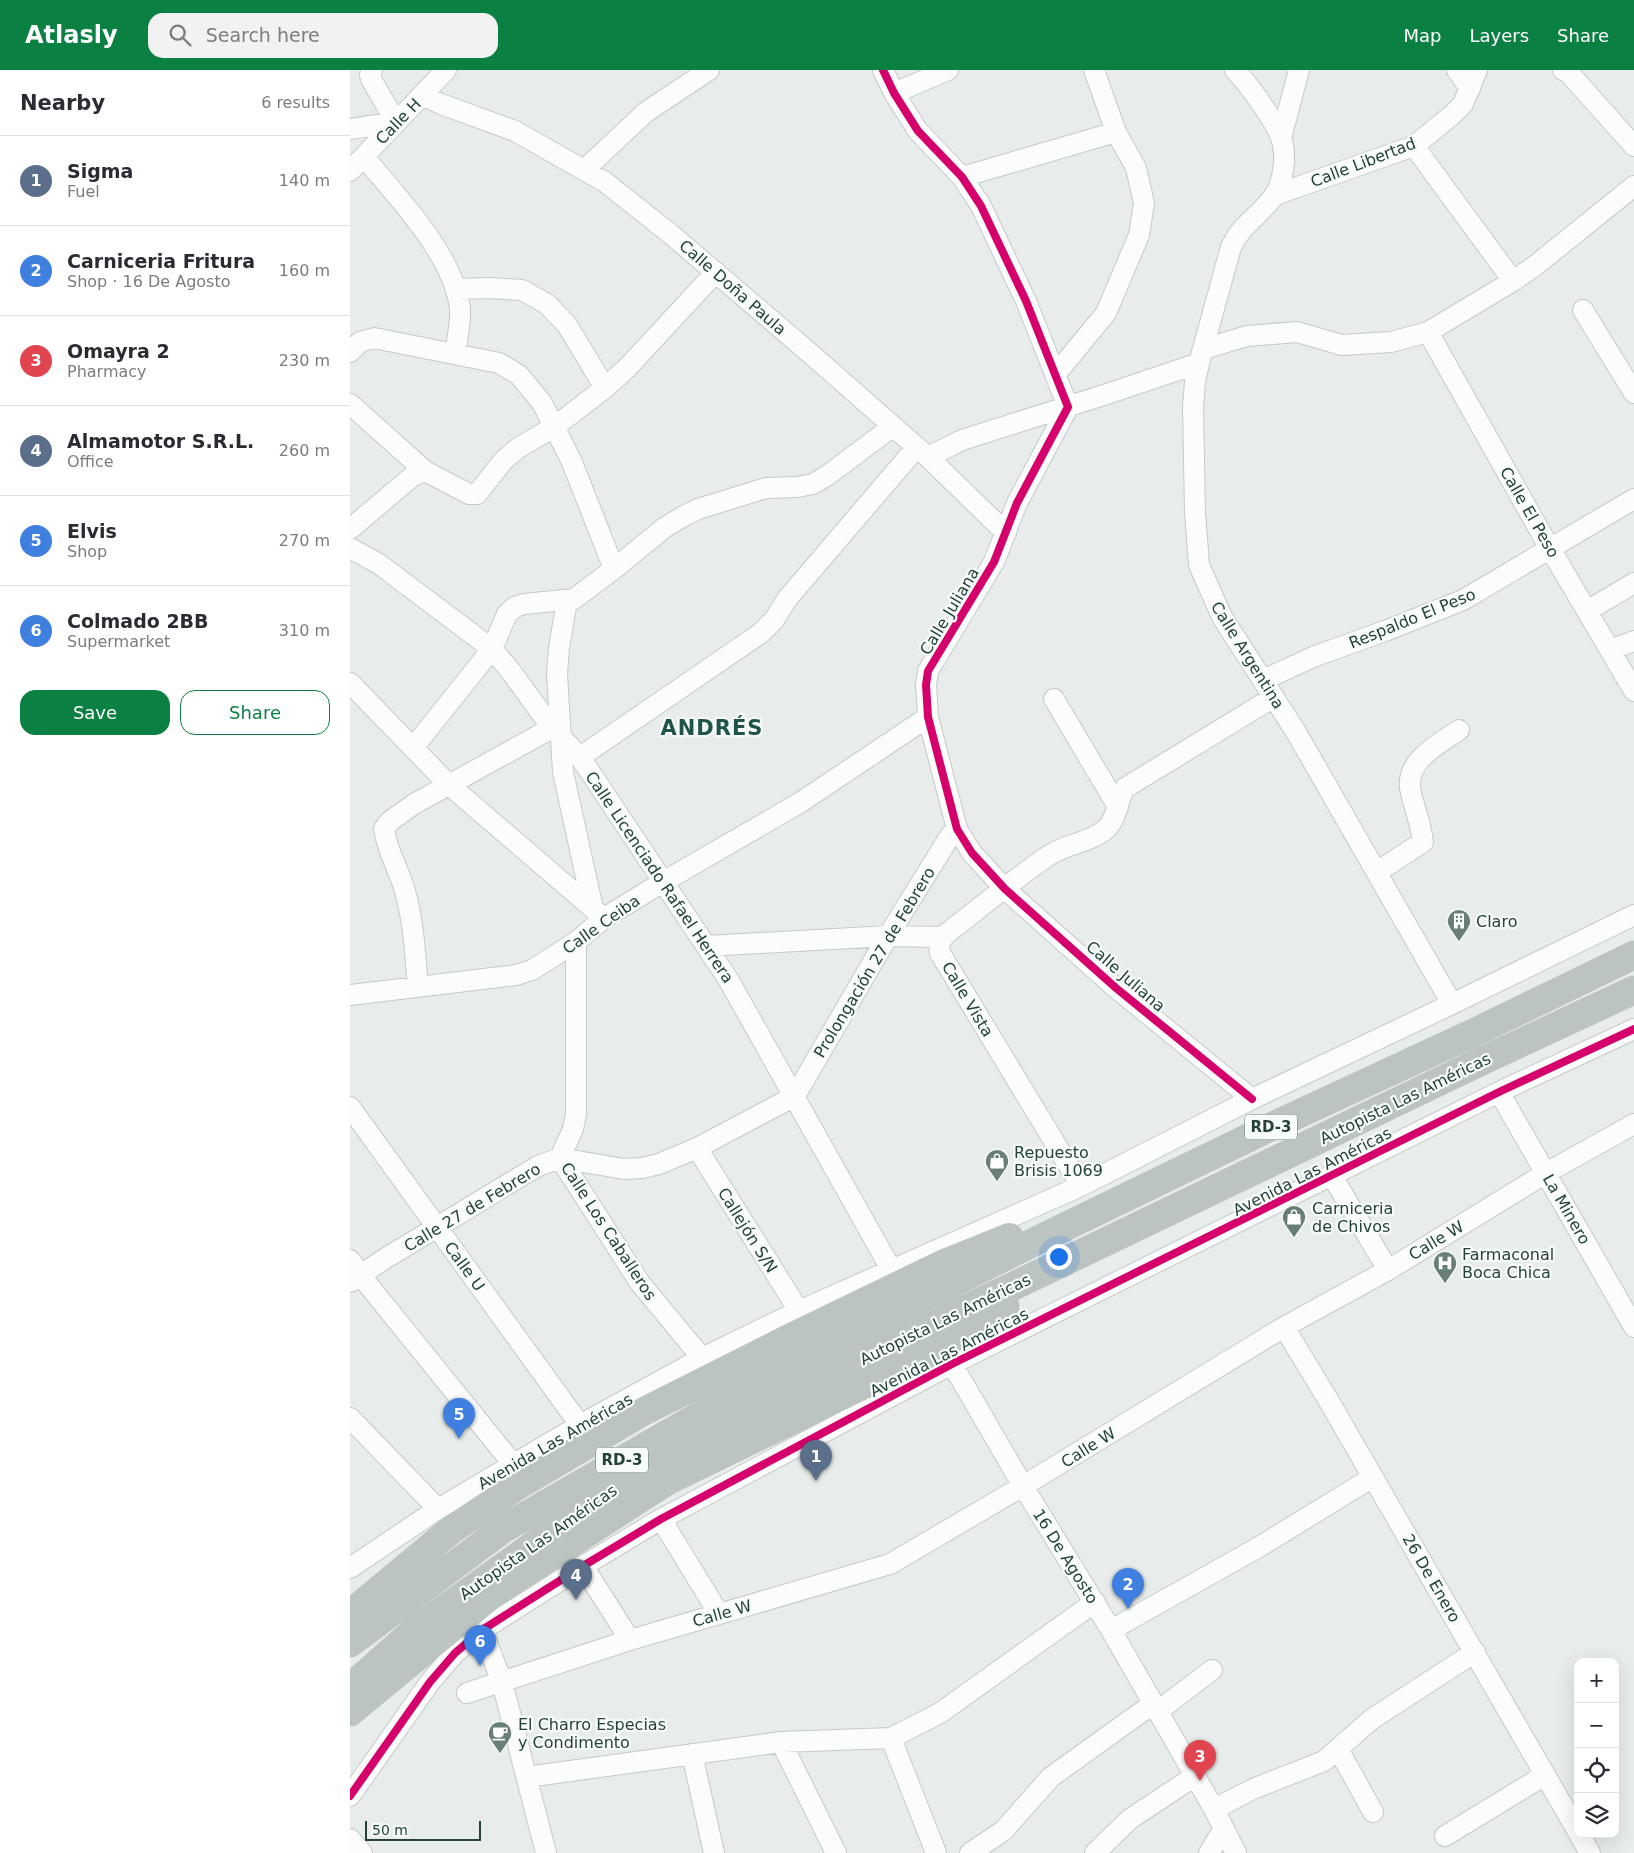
<!DOCTYPE html>
<meta charset="utf-8">
<style>
body{margin:0;font-family:"DejaVu Sans",sans-serif;background:#f2f2f3;color:#2b2b33}
.controls{position:absolute;right:15px;bottom:15px;display:grid;overflow:hidden;border-radius:10px;box-shadow:0 5px 20px #0002}
.controls button{width:45px;height:45px;display:grid;place-items:center;padding:0;border:0;border-bottom:1px solid #e1e1e2;background:#fff;color:#2b2b33;font:25px sans-serif}
.scale{position:absolute;left:15px;bottom:12px;width:116px;box-sizing:border-box;padding-left:5px;border:2px solid #24423a;border-top:0;font-size:14px;line-height:18px;white-space:nowrap;color:#24423a;-webkit-text-stroke:4px #f7fbf9;paint-order:stroke}
.you{position:absolute;left:708px;top:1186px;width:18px;height:18px;margin:-12px;border:4px solid #fff;border-radius:50%;background:#1a73e8;box-shadow:0 0 0 8px #1a73e833}
.badge{display:grid;place-items:center;width:32px;height:32px;border-radius:50%;background:#0b8043;color:#fff;font-size:16px;font-weight:700}
.pin{position:absolute;translate:-50% -41px;filter:drop-shadow(0 1px 2px #0008)}
.pin::after{content:'';position:absolute;top:26px;width:18px;height:15px;background:inherit;clip-path:polygon(0 0,100% 0,50% 100%)}
.list{margin:0;padding:0;list-style:none}
h2{display:flex;justify-content:space-between;align-items:center;height:65px;margin:0;padding:0 20px;font-size:21px}
h2 small{font-size:16px;font-weight:400;color:#7c7c81}
.list li{display:grid;grid-template-columns:32px 1fr auto;gap:15px;align-items:center;box-sizing:border-box;height:90px;padding:0 20px;border-top:1px solid #e1e1e2}
.list b{display:block;font-size:19px;white-space:nowrap}
.list p{margin:0;font-size:16px;white-space:nowrap;color:#7c7c81}
.list em{font-size:16px;font-style:normal;color:#7c7c81}
.actions{display:flex;gap:10px;padding:15px 20px}
.actions a{flex:1;padding:11px 0;border:1px solid #0b8043;border-radius:15px;text-align:center;font-size:18px;color:#0b8043}
.actions .main{background:#0b8043;color:#fff}
.icon{flex:none;width:28px;height:28px;fill:none;stroke:currentColor;stroke-width:2;stroke-linecap:round;stroke-linejoin:round}
.map{position:relative;flex:none;width:1284px;height:1783px;overflow:hidden}
header{display:flex;align-items:center;gap:30px;box-sizing:border-box;height:70px;padding:0 25px;background:#0b8043;color:#fff}
header strong{font-size:24px}
nav{display:flex;gap:28px;margin-inline-start:auto;font-size:18px}
.search{width:350px;height:45px;background:#f2f2f3;display:flex;align-items:center;gap:12px;box-sizing:border-box;padding:0 18px;border-radius:15px;color:#7c7c81;font-size:19px}
main{display:flex}
aside{flex:1;background:#fff}
.map>svg:first-child{display:block}
.lines{fill:none;stroke-linecap:round;stroke-linejoin:round}
.minor-casing{stroke:#c5cac8;stroke-width:22}
.highway-casing{stroke:#c3ccc9;stroke-width:29}
.minor{stroke:#fcfcfc;stroke-width:20}
.highway{stroke:#bcc4c2;stroke-width:28}
.cycleway-casing{stroke:#f7fbf9;stroke-width:11}
.cycleway{stroke:#d6006c;stroke-width:8}
.labels{text-anchor:middle;stroke-width:4.5;stroke-linejoin:round;paint-order:stroke}
.shield{fill:#f7fbf9;stroke:#637a73;stroke-width:1}
.shield-label{font-size:15px;font-weight:bold;fill:#24423a}
.street-label{font-size:16px;fill:#24423a;stroke:#f7fbf9}
.poi-label{font-size:16px;fill:#24423a;stroke:#f7fbf9;text-anchor:start}
.district-label{font-size:21px;font-weight:bold;letter-spacing:1px;fill:#1f5548;stroke:#f7fbf9}
</style>
<header>
<strong>Atlasly</strong>
<div class="search"><svg class="icon" aria-label="search" viewBox="0 0 24 24"><circle cx="10" cy="10" r="6"/><path d="M15 15l6 6"/></svg>Search here</div>
<nav><a>Map</a><a>Layers</a><a>Share</a></nav>
</header>
<main>
<aside>
<h2>Nearby<small>6 results</small></h2>
<ul class="list">
<li><span class="badge" style="background:#5c6f8a">1</span><div><b>Sigma</b><p>Fuel</p></div><em>140 m</em></li>
<li><span class="badge" style="background:#3f7fe0">2</span><div><b>Carniceria Fritura</b><p>Shop · 16 De Agosto</p></div><em>160 m</em></li>
<li><span class="badge" style="background:#e0444e">3</span><div><b>Omayra 2</b><p>Pharmacy</p></div><em>230 m</em></li>
<li><span class="badge" style="background:#5c6f8a">4</span><div><b>Almamotor S.R.L.</b><p>Office</p></div><em>260 m</em></li>
<li><span class="badge" style="background:#3f7fe0">5</span><div><b>Elvis</b><p>Shop</p></div><em>270 m</em></li>
<li><span class="badge" style="background:#3f7fe0">6</span><div><b>Colmado 2BB</b><p>Supermarket</p></div><em>310 m</em></li>
</ul>
<div class="actions"><a class="main">Save</a><a>Share</a></div>
</aside>
<div class="map">
<svg width="1284" height="1783" viewBox="0 0 1284 1783">
<rect width="100%" height="100%" fill="#e8edeb"/>
<g class="lines">
<g class="minor-casing">
<path id="minor" d="M533,0L544,23L568,61L612,107L631,136L676,231L718,337L667,433L644,492L578,601L576,615L578,647L607,759L622,783L655,819L766,918L902,1029
M885,0C899,15 923,48 931,67C937,84 934,113 923,127C914,140 901,149 891,161C887,166 884,172 881,177L849,293L845,312L843,336L845,442L849,495L872,547L946,662L1102,934
M1107,0L1120,19
M1213,0L1218,2L1226,11L1284,76
M544,23L598,0
M72,25L91,34L165,61L255,112L323,166L462,285L578,387L656,463
M0,59L46,52L22,11L20,5L22,0
M931,68L949,0
M1064,76L1163,211
M14,87C48,128 103,184 110,238C111,253 107,270 105,284
M234,100L296,42L359,0
M0,101L96,0
M612,107L766,62
M925,125L1064,76L1102,45L1113,34L1127,0
M106,219L140,218L172,220L197,234L217,255L255,318
M1233,240L1284,323
M1078,262L1195,470L1284,621
M854,279L897,266L947,262L992,275L1041,272L1078,262L1163,211L1186,195L1284,116
M0,282L10,272L24,268L149,293L169,305L192,333L221,390L264,499
M705,305L756,243L789,165L794,133L786,98L766,62L744,0
M0,334L75,401
M578,387L612,370L757,324L849,293
M0,459L64,405L75,401L119,424H127L153,391L168,378L204,357L255,318L277,298L366,202
M0,478L29,494L142,579L159,599L202,658L230,687L378,909L542,1201
M217,531L209,578L207,604L213,702L243,839
M1237,541L1284,513
M1260,580L1284,571
M913,610L963,587L1035,561L1113,530L1284,429
M0,613L98,714L254,848
M704,629L768,737
M63,678L142,579L157,544L165,537L174,534L224,529L264,499L314,458L332,447L348,439L416,418L447,417L463,414L478,405L542,357
M230,687L411,563L424,550L437,529L566,378
M1027,802L1073,772C1071,754 1065,740 1061,723C1053,692 1087,675 1109,660
M356,876L538,866L592,867
M68,917C65,885 64,853 55,821C49,800 37,781 34,759L39,752L64,734L202,658
M0,925L166,905L182,900L226,872L254,848L313,812L451,732L578,647
M1149,1022L1284,1257
M0,1037L230,1355
M347,1078L449,1241
M210,1088L290,1213L352,1288
M210,1088L223,1059L226,1044V872
M982,1106L1038,1200
M731,1116L590,883L589,872L597,863C630,838 664,809 698,786C715,774 740,773 756,759C768,748 767,730 775,718L924,627
M0,1190L11,1206L163,1394
M0,1212L36,1188L188,1096L210,1088L274,1099L292,1098L309,1094L347,1078L445,1026L538,866L600,766L607,759
M934,1257L980,1333L1228,1762
M602,1294L673,1416L761,1560L864,1739L886,1783
M0,1348L88,1439
M311,1449L369,1544
M233,1496L280,1570
M0,1498L88,1439L230,1355L352,1288L449,1241L731,1116L902,1029L1102,934L1284,845
M132,1560L152,1612L196,1783
M761,1560L909,1477L1023,1407
M117,1623L280,1570L540,1494L673,1416L934,1257L1038,1200L1196,1103L1284,1054
M808,1641L862,1600
M541,1668L586,1783
M431,1672L486,1783
M988,1679L1023,1742
M342,1684L364,1783
M177,1707L431,1672L541,1668L590,1643L745,1532
M0,1726L80,1612L105,1583L132,1560L233,1496L311,1449L602,1294L1149,1022L1284,959
M864,1739L903,1719L974,1691L1022,1649L1125,1582
M1229,1764L1240,1783
M1095,1766L1195,1705
M0,1769L12,1783
M620,1783L653,1761L701,1707L804,1633
M745,1783L780,1749L845,1706
M859,1783L873,1760"/>
</g>
<g class="highway-casing">
<path id="highway" d="M0,1544L101,1460L167,1416L294,1341L437,1269L592,1194L659,1167
M0,1573L153,1459L418,1306L694,1167L927,1054L1119,965L1284,885
M0,1618L64,1561L216,1452L286,1404L574,1259L1134,990L1284,920
M0,1642L144,1523L317,1411L578,1284L655,1236"/>
</g>
<use href="#minor" class="minor"/>
<use href="#highway" class="highway"/>
<g class="cycleway-casing">
<path id="cycleway" d="M533,0L544,23L568,61L612,107L631,136L676,231L718,337L667,433L644,492L578,601L576,615L578,647L607,759L622,783L655,819L766,918L902,1029
M0,1726L80,1612L105,1583L132,1560L233,1496L311,1449L602,1294L1149,1022L1284,959"/>
</g>
<use href="#cycleway" class="cycleway"/>
</g>
<defs>
<g id="building-pin" transform="scale(1.25)"><path d="M0 17L-7.5 6A9.5 9.5 0 1 1 7.5 6Z" fill="#697e78" stroke="#f7fbf9"/><path d="M-4-6H4V6H1V3H-1V6H-4ZM-2.5-4.3h1.7v1.8h-1.7ZM.8-4.3h1.7v1.8H.8ZM-2.5-1h1.7V.8h-1.7ZM.8-1h1.7V.8H.8Z" fill="#fff"/></g>
<g id="shop-pin" transform="scale(1.25)"><path d="M0 17L-7.5 6A9.5 9.5 0 1 1 7.5 6Z" fill="#697e78" stroke="#f7fbf9"/><path d="M-5-2.5h2.3a2.7 3.5 0 0 1 5.4 0H5L5.5 6h-11ZM-1.5-2.5h3a1.5 2.3 0 0 0-3 0Z" fill="#fff"/></g>
<g id="hospital-pin" transform="scale(1.25)"><path d="M0 17L-7.5 6A9.5 9.5 0 1 1 7.5 6Z" fill="#697e78" stroke="#f7fbf9"/><path d="M-5-5h3v3.5h4V-5h3V5h-3V1.5h-4V5h-3Z" fill="#fff"/></g>
<g id="cafe-pin" transform="scale(1.25)"><path d="M0 17L-7.5 6A9.5 9.5 0 1 1 7.5 6Z" fill="#697e78" stroke="#f7fbf9"/><path d="M-5.5-4.5H6V0H3Q3 3.5 0 3.5H-2.5Q-5.5 3.5-5.5 0ZM3-3.2v2h1.7v-2ZM-6 4.5H4V6H-6Z" fill="#fff"/></g>
</defs>
<g fill-rule="evenodd">
<use href="#building-pin" x="1109" y="851"/>
<use href="#shop-pin" x="647" y="1091"/>
<use href="#shop-pin" x="944" y="1147"/>
<use href="#hospital-pin" x="1095" y="1193"/>
<use href="#cafe-pin" x="150" y="1663"/>
</g>
<g class="labels">
<g class="shield">
<rect x="895" y="1044.5" width="52" height="25" rx="4"/>
<rect x="246" y="1377.5" width="52" height="25" rx="4"/>
</g>
<g class="shield-label">
<text x="921" y="1062">RD-3</text>
<text x="272" y="1395">RD-3</text>
</g>
<g class="street-label">
<text transform="translate(48 51) rotate(-46)" y="6">Calle H</text>
<text transform="translate(1013 92) rotate(-21)" y="6">Calle Libertad</text>
<text transform="translate(383 217) rotate(41)" y="6">Calle Doña Paula</text>
<text transform="translate(1180 442) rotate(60)" y="6">Calle El Peso</text>
<text transform="translate(599 541) rotate(-59)" y="6">Calle Juliana</text>
<text transform="translate(1062 548) rotate(-22)" y="6">Respaldo El Peso</text>
<text transform="translate(898 585) rotate(58)" y="6">Calle Argentina</text>
<text transform="translate(310 807) rotate(56)" y="6">Calle Licenciado Rafael Herrera</text>
<text transform="translate(251 854) rotate(-35)" y="6">Calle Ceiba</text>
<text transform="translate(524 892) rotate(-59)" y="6">Prolongación 27 de Febrero</text>
<text transform="translate(776 906) rotate(41)" y="6">Calle Juliana</text>
<text transform="translate(618 929) rotate(59)" y="6">Calle Vista</text>
<text transform="translate(1055 1028) rotate(-26)" y="6">Autopista Las Américas</text>
<text transform="translate(962 1101) rotate(-27)" y="6">Avenida Las Américas</text>
<text transform="translate(122 1137) rotate(-31)" y="6">Calle 27 de Febrero</text>
<text transform="translate(1217 1139) rotate(60)" y="6">La Minero</text>
<text transform="translate(398 1160) rotate(58)" y="6">Callejón S/N</text>
<text transform="translate(259 1161) rotate(57)" y="6">Calle Los Caballeros</text>
<text transform="translate(1086 1170) rotate(-31)" y="6">Calle W</text>
<text transform="translate(115 1196) rotate(54)" y="6">Calle U</text>
<text transform="translate(595 1249) rotate(-26)" y="6">Autopista Las Américas</text>
<text transform="translate(599 1282) rotate(-27)" y="6">Avenida Las Américas</text>
<text transform="translate(205 1371) rotate(-30)" y="6">Avenida Las Américas</text>
<text transform="translate(738 1377) rotate(-32)" y="6">Calle W</text>
<text transform="translate(188 1472) rotate(-35)" y="6">Autopista Las Américas</text>
<text transform="translate(716 1486) rotate(58)" y="6">16 De Agosto</text>
<text transform="translate(1082 1508) rotate(60)" y="6">26 De Enero</text>
<text transform="translate(372 1543) rotate(-16)" y="6">Calle W</text>
</g>
<g class="poi-label">
<text x="1126" y="857">Claro</text>
<text x="664" y="1088">Repuesto<tspan x="664" dy="18">Brisis 1069</tspan></text>
<text x="962" y="1144">Carniceria<tspan x="962" dy="18">de Chivos</tspan></text>
<text x="1112" y="1190">Farmaconal<tspan x="1112" dy="18">Boca Chica</tspan></text>
<text x="168" y="1660">El Charro Especias<tspan x="168" dy="18">y Condimento</tspan></text>
</g>
<g class="district-label">
<text x="362" y="665">ANDRÉS</text>
</g>
</g>
</svg>
<div class="controls">
<button>+</button>
<button>−</button>
<button><svg class="icon" aria-label="locate" viewBox="0 0 24 24"><circle cx="12" cy="12" r="6"/><path d="M12 2v4M12 18v4M2 12h4M18 12h4"/></svg></button>
<button><svg class="icon" aria-label="layers" viewBox="0 0 24 24"><path d="M12 4l9 5-9 5-9-5zM3 14l9 5 9-5"/></svg></button>
</div>
<div class="scale">50 m</div>
<div class="you"></div>
<div class="pin badge" style="left:466px;top:1411px;background:#5c6f8a">1</div>
<div class="pin badge" style="left:778px;top:1539px;background:#3f7fe0">2</div>
<div class="pin badge" style="left:850px;top:1711px;background:#e0444e">3</div>
<div class="pin badge" style="left:226px;top:1530px;background:#5c6f8a">4</div>
<div class="pin badge" style="left:109px;top:1369px;background:#3f7fe0">5</div>
<div class="pin badge" style="left:130px;top:1596px;background:#3f7fe0">6</div>
</div>
</main>
